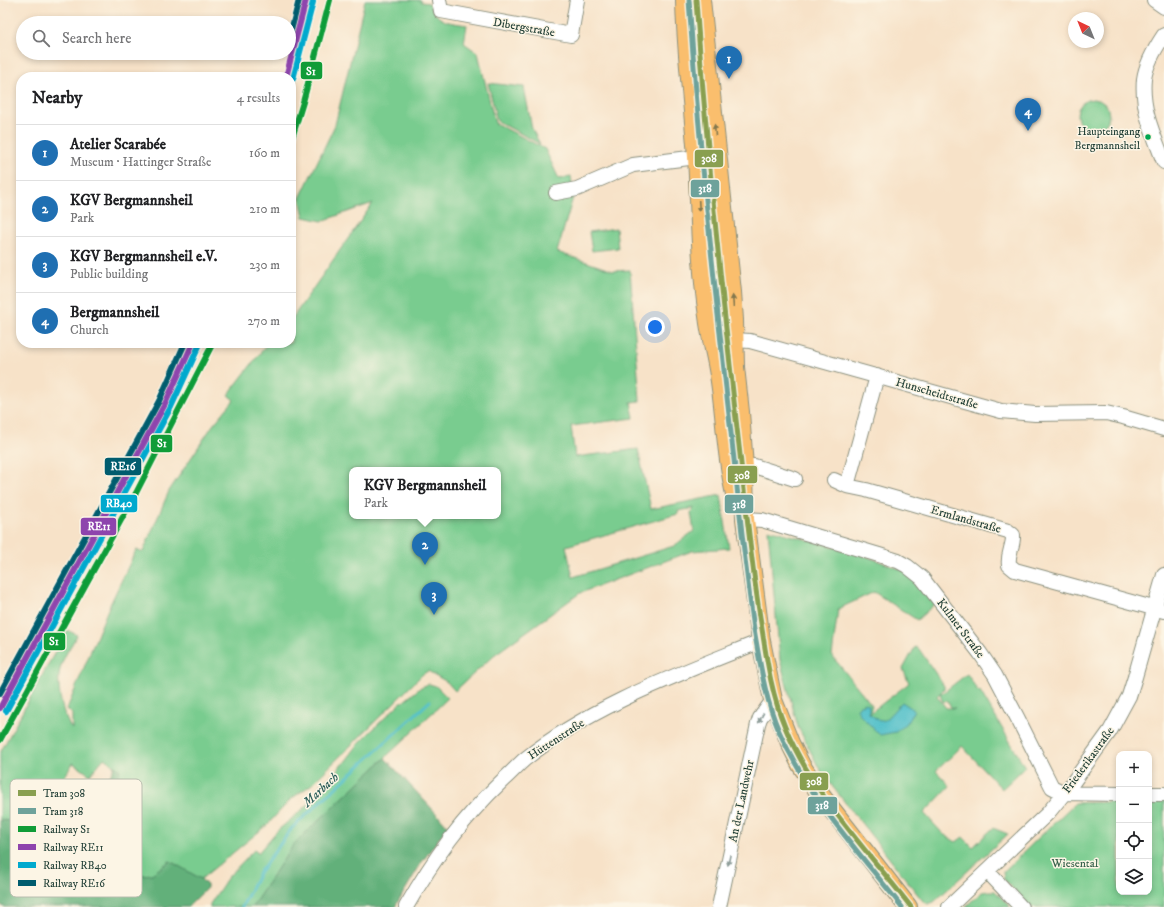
<!DOCTYPE html>
<meta charset="utf-8">
<style>
body{margin:0;font-family:"IM FELL DW Pica",serif;background:#f6f6f6;color:#202124}
.controls{position:absolute;right:12px;bottom:12px;display:grid;overflow:hidden;border-radius:8px;box-shadow:0 2px 6px #0003}
.controls button{width:36px;height:36px;display:grid;place-items:center;padding:0;border:0;border-bottom:1px solid #e0e0e0;background:#fff;color:#202124;font:20px sans-serif}
.compass{position:absolute;left:1068px;top:12px;width:36px;height:36px;border-radius:50%;background:#fff;box-shadow:0 2px 6px #0003;rotate:317deg}
.you{position:absolute;left:655px;top:327px;width:14px;height:14px;margin:-10px;border:3px solid #fff;border-radius:50%;background:#1a73e8;box-shadow:0 0 0 6px #1a73e833}
.badge{display:grid;place-items:center;width:26px;height:26px;border-radius:50%;background:#1f6fb2;color:#fff;font-size:13px;font-weight:700}
.pin{position:absolute;translate:-50% -33px;filter:drop-shadow(0 1px 2px #0008)}
.pin::after{content:'';position:absolute;top:21px;width:14px;height:12px;background:inherit;clip-path:polygon(0 0,100% 0,50% 100%)}
.popup{position:absolute;left:349px;top:467px;width:152px;height:52px;box-sizing:border-box;display:grid;place-content:center;border-radius:8px;background:#fff;filter:drop-shadow(0 1px 3px #0005);font-size:13px;white-space:nowrap;color:#757577}
.popup b{font-size:15px;color:#202124}
.popup::after{content:'';position:absolute;left:50%;top:100%;margin-left:-8px;border:8px solid transparent;border-top-color:#fff}
.list{margin:0;padding:0;list-style:none}
h2{display:flex;justify-content:space-between;align-items:center;height:52px;margin:0;padding:0 16px;font-size:17px}
h2 small{font-size:13px;font-weight:400;color:#757577}
.list li{display:grid;grid-template-columns:26px 1fr auto;gap:12px;align-items:center;box-sizing:border-box;height:56px;padding:0 16px;border-top:1px solid #e0e0e0}
.list b{display:block;font-size:15px;white-space:nowrap}
.list p{margin:0;font-size:13px;white-space:nowrap;color:#757577}
.list em{font-size:13px;font-style:normal;color:#757577}
.icon{flex:none;width:22px;height:22px;fill:none;stroke:currentColor;stroke-width:2;stroke-linecap:round;stroke-linejoin:round}
.map{position:relative;flex:none;width:1164px;height:907px;overflow:hidden}
.search{position:absolute;background:#fff;box-shadow:0 2px 6px #0003;left:16px;top:16px;width:280px;height:44px;display:flex;align-items:center;gap:10px;box-sizing:border-box;padding:0 14px;border-radius:22px;color:#757577;font-size:15px}
.panel{position:absolute;background:#fff;box-shadow:0 2px 6px #0003;left:16px;top:72px;width:280px;height:276px;border-radius:16px}
.map>svg:first-child{display:block}
.green{fill:#79cc8f;stroke:#4c8462;fill-rule:evenodd}
.forest{fill:#62b07a;stroke:#407657}
.water{fill:#54c1ca;stroke:#3a7f7f}
.lines{fill:none;stroke-linecap:round;stroke-linejoin:round}
.stream{stroke:#54c1ca;stroke-width:3}
.minor-casing{stroke:#8b907e;stroke-width:16}
.major-casing{stroke:#8b907e;stroke-width:20}
.minor{stroke:#fff;stroke-width:14}
.major{stroke:#fabe6d;stroke-width:18}
.rail-1-casing{stroke:#fcf5e5;stroke-width:9}
.rail-2-casing{stroke:#fcf5e5;stroke-width:9}
.rail-3-casing{stroke:#fcf5e5;stroke-width:9}
.rail-4-casing{stroke:#fcf5e5;stroke-width:9}
.rail-1{stroke:#109c37;stroke-width:6}
.rail-2{stroke:#8e44ad;stroke-width:6}
.rail-3{stroke:#00a9ce;stroke-width:6}
.rail-4{stroke:#005c6e;stroke-width:6}
.tram-1-casing{stroke:#fcf5e5;stroke-width:8}
.tram-2-casing{stroke:#fcf5e5;stroke-width:8}
.tram-1{stroke:#899f50;stroke-width:5}
.tram-2{stroke:#6ea29b;stroke-width:5}
.oneway{fill:#82774e}
.oneway2{fill:#8f9e9a}
.bus-dot{fill:#00a651;stroke:#fcf5e5;stroke-width:1.5}
.labels{text-anchor:middle;stroke-width:3;stroke-linejoin:round;paint-order:stroke}
.bus-label{font-size:11px;fill:#1f3d34;stroke:#fcf5e5;text-anchor:end}
.street-label{font-size:12px;fill:#1f3d34;stroke:#fcf5e5}
.park-label{font-size:12px;fill:#36614b;stroke:#fcf5e5}
.water-label{font-size:13px;font-style:italic;fill:#2c5e5a;stroke:#fcf5e5}
.key{fill:#fcf5e5;stroke:#babeb0;stroke-width:1}
.key-label{font-size:11px;fill:#1f3d34}
.line-badge{stroke:#fcf5e5;stroke-width:1.5}
.badge-label{font-size:11px;text-anchor:middle;font-weight:bold;fill:#fff}
</style>
<div class="map">
<svg width="1164" height="907" viewBox="0 0 1164 907">
<rect width="100%" height="100%" fill="#fcf5e5"/>
<filter id="ink" filterUnits="userSpaceOnUse"><feTurbulence type="fractalNoise" baseFrequency=".025" numOctaves="2"/><feDisplacementMap in="SourceGraphic" scale="8" xChannelSelector="R" yChannelSelector="G"/><feConvolveMatrix kernelMatrix="1 2 1 2 8 2 1 2 1" color-interpolation-filters="sRGB"/></filter>
<filter id="wash" filterUnits="userSpaceOnUse"><feTurbulence type="fractalNoise" baseFrequency=".012" numOctaves="4" result="noise"/><feDisplacementMap in="SourceGraphic" scale="16" xChannelSelector="R" yChannelSelector="G"/><feGaussianBlur stdDeviation="0.9" result="paint"/><feColorMatrix in="noise" values="0 0 0 0 0 0 0 0 0 0 0 0 0 0 0 0 0 1.4 0 .05"/><feComposite in="paint" operator="in"/></filter>
<g filter="url(#wash)">
<rect width="100%" height="100%" fill="#f7e2c8"/>
<path class="green" d="M365,0H421V2L429,3C438,23 448,22 467,25L464,43L478,53L495,123L545,149L559,179L571,177L574,194L557,252L613,271L630,270L640,401L631,402L634,418L571,426L575,457L638,449L651,509L721,495L729,548L692,551L580,593L494,655L455,691L447,682L428,671L423,674L312,784L291,799L267,825L201,879L170,861L152,874L134,876L101,870L106,808L120,770L104,758L90,775L73,763L36,823L0,820V753L67,630L77,635C72,645 64,655 61,666C55,682 62,716 72,729V714L67,709L108,609L136,550L143,552L169,491L213,425L234,400L228,395L268,343L273,345L275,343H291V320L373,203L322,221L304,217L300,198L335,125ZM352,470H498V516H352ZM694,508L691,513L694,531L674,546L573,577L566,546L678,514V511Z
M488,83L524,87L532,129L540,144L497,121Z
M1077 115a16 16 0 1 1 32 0a16 16 0 1 1-32 0Z
M616,228L618,248L592,251L589,232Z
M768,529L860,554L908,572L936,603L917,620L874,592L838,609L832,656L872,705L870,713L909,683L903,669L915,647L919,649L944,686V689L937,696L946,708H955L951,707L947,701L943,702L940,695L967,674L978,691H980L1025,767L1002,789L962,746L936,771L950,786L924,813L943,834L956,842L963,837L973,847L993,828L1008,834L934,902L928,904L923,901L832,786L820,770L798,727L780,660Z
M429,684L436,686L448,698L294,844L252,907H210V904L228,877L254,850L258,853L277,831L316,798L321,784L334,775L339,767L345,762L360,742L401,702H403L421,687Z
M1110,798H1119V892H1149V798H1164V907H1031L1004,880L1003,872L1075,803L1109,802Z
M989,891H995L1010,907H965L982,892Z"/>
<path class="forest" d="M385,758L448,826L422,862L395,907H252L294,844Z
M114,766L120,770L106,808L101,870L134,876L152,874L170,861L201,879L207,885V888L188,907H5L0,905V820L36,823L52,837L67,836L109,779Z"/>
<path class="water" d="M902,702L914,710L908,721L896,732L880,735L861,716L857,709L860,705L866,703L869,705V713L879,721L885,720Z"/>
<g class="lines">
<path class="stream" d="M242,907L259,873L292,828L430,701"/>
</g>
</g>
<g filter="url(#ink)">
<g class="lines">
<g class="minor-casing">
<path id="minor" d="M439,0L441,11L571,35L577,0
M1154,0L1164,7
M1164,35C1156,47 1146,64 1144,79C1141,109 1154,136 1164,162
M556,193L577,189L633,165L697,157
M712,342L735,340L750,341L1001,411L1035,414L1106,413L1123,417L1164,429
M744,467L754,466L795,479
M834,480L847,486L866,490L1008,531L1013,535C1014,545 1007,554 1009,565L1015,570L1164,611
M847,486L877,376
M745,519L762,520L879,555L898,561L907,566L922,578L980,653L995,675L1018,719L1052,787L1064,793L1119,794
M1149,794H1164
M987,871L1021,907
M406,907C434,858 462,819 503,780C511,773 518,765 525,759C594,704 680,674 761,641
M719,907L758,724L760,718L773,700
M949,907L1048,813L1071,785L1110,731L1129,696L1135,677L1164,575"/>
</g>
<g class="major-casing">
<path id="major" d="M685,0C686,52 693,104 697,157C700,210 700,263 708,316C710,334 715,352 718,369C726,412 725,456 736,498
M701,0L732,292L734,320L735,367L740,412L744,467L745,519L761,641L773,700L790,743L801,765L822,797L908,907"/>
</g>
<use href="#minor" class="minor"/>
<use href="#major" class="major"/>
<g class="rail-1-casing">
<path id="rail-1" d="M291,141L303,102L330,0
M0,740L136,493L213,343"/>
</g>
<g class="rail-2-casing">
<path id="rail-2" d="M286,77L306,0
M0,708L165,404L193,343"/>
</g>
<g class="rail-3-casing">
<path id="rail-3" d="M293,79L313,2
M6,711L171,407L199,346"/>
</g>
<g class="rail-4-casing">
<path id="rail-4" d="M289,38L299,0
M0,693L159,401L185,343"/>
</g>
<use href="#rail-1" class="rail-1"/>
<use href="#rail-2" class="rail-2"/>
<use href="#rail-3" class="rail-3"/>
<use href="#rail-4" class="rail-4"/>
<g class="tram-1-casing">
<path id="tram-1" d="M696,0C707,158 724,315 742,472C748,525 753,577 762,629C767,662 772,696 785,727C813,795 867,850 911,907"/>
</g>
<g class="tram-2-casing">
<path id="tram-2" d="M689,0C700,160 718,318 736,477C741,528 747,578 754,629C760,663 765,699 779,731C808,797 858,851 902,907"/>
</g>
<use href="#tram-1" class="tram-1"/>
<use href="#tram-2" class="tram-2"/>
</g>
<defs><path id="oneway-solid" d="M-6-.8H1V-3.2L6.5 0L1 3.2V.8H-6Z"/></defs>
<g class="oneway">
<use href="#oneway-solid" transform="translate(715 130) rotate(-95)"/>
<use href="#oneway-solid" transform="translate(699 206) rotate(87)"/>
<use href="#oneway-solid" transform="translate(733 301) rotate(-94)"/>
</g>
<g class="oneway2">
<use href="#oneway-solid" transform="translate(761 718) rotate(118)"/>
<use href="#oneway-solid" transform="translate(729 860) rotate(102)"/>
</g>
</g>
<circle class="bus-dot" cx="1148" cy="137" r="3.5"/>
<g class="labels">
<g class="bus-label">
<text x="1140" y="135">Haupteingang<tspan x="1140" dy="14">Bergmannsheil</tspan></text>
</g>
<g class="street-label">
<text transform="translate(524 27) rotate(10)" y="4">Dibergstraße</text>
<text transform="translate(937 393) rotate(16)" y="4">Hunscheidtstraße</text>
<text transform="translate(966 519) rotate(16)" y="4">Ermlandstraße</text>
<text transform="translate(961 628) rotate(53)" y="4">Kulmer Straße</text>
<text transform="translate(556 739) rotate(-33)" y="4">Hüttenstraße</text>
<text transform="translate(1088 760) rotate(-54)" y="4">Friederikastraße</text>
<text transform="translate(741 801) rotate(-78)" y="4">An der Landwehr</text>
</g>
<g class="park-label">
<text x="1075" y="867">Wiesental</text>
</g>
<g class="water-label">
<text transform="translate(320 789) rotate(-43)" y="5">Marbach</text>
</g>
</g>
<rect x="10" y="779" width="132" height="118" rx="6" class="key"/>
<rect x="18" y="790" width="18" height="6" fill="#899f50"/>
<rect x="18" y="808" width="18" height="6" fill="#6ea29b"/>
<rect x="18" y="826" width="18" height="6" fill="#109c37"/>
<rect x="18" y="844" width="18" height="6" fill="#8e44ad"/>
<rect x="18" y="862" width="18" height="6" fill="#00a9ce"/>
<rect x="18" y="880" width="18" height="6" fill="#005c6e"/>
<g class="key-label">
<text x="43" y="797">Tram 308</text>
<text x="43" y="815">Tram 318</text>
<text x="43" y="833">Railway S1</text>
<text x="43" y="851">Railway RE11</text>
<text x="43" y="869">Railway RB40</text>
<text x="43" y="887">Railway RE16</text>
</g>
<g class="line-badge">
<rect x="300" y="61" width="23" height="19" rx="4" fill="#109c37"/>
<rect x="694" y="149" width="30" height="19" rx="4" fill="#899f50"/>
<rect x="690" y="179" width="30" height="19" rx="4" fill="#6ea29b"/>
<rect x="150" y="434" width="23" height="19" rx="4" fill="#109c37"/>
<rect x="104" y="457" width="38" height="19" rx="4" fill="#005c6e"/>
<rect x="727" y="465" width="31" height="19" rx="4" fill="#899f50"/>
<rect x="100" y="494" width="38" height="19" rx="4" fill="#00a9ce"/>
<rect x="724" y="494" width="30" height="20" rx="4" fill="#6ea29b"/>
<rect x="80" y="517" width="37" height="19" rx="4" fill="#8e44ad"/>
<rect x="43" y="632" width="23" height="19" rx="4" fill="#109c37"/>
<rect x="799" y="772" width="30" height="19" rx="4" fill="#899f50"/>
<rect x="807" y="796" width="31" height="19" rx="4" fill="#6ea29b"/>
</g>
<g class="badge-label">
<text x="311" y="75">S1</text>
<text x="709" y="162">308</text>
<text x="705" y="192">318</text>
<text x="162" y="447">S1</text>
<text x="123" y="470">RE16</text>
<text x="742" y="479">308</text>
<text x="119" y="507">RB40</text>
<text x="739" y="508">318</text>
<text x="99" y="530">RE11</text>
<text x="54" y="645">S1</text>
<text x="814" y="785">308</text>
<text x="822" y="809">318</text>
</g>
</svg>
<div class="controls">
<button>+</button>
<button>−</button>
<button><svg class="icon" aria-label="locate" viewBox="0 0 24 24"><circle cx="12" cy="12" r="6"/><path d="M12 2v4M12 18v4M2 12h4M18 12h4"/></svg></button>
<button><svg class="icon" aria-label="layers" viewBox="0 0 24 24"><path d="M12 4l9 5-9 5-9-5zM3 14l9 5 9-5"/></svg></button>
</div>
<svg class="compass" viewBox="-18 -18 36 36"><path d="M0-13l5 13h-10z" fill="#e53935"/><path d="M0 13l5-13h-10z" fill="#757577"/></svg>
<div class="you"></div>
<div class="pin badge" style="left:729px;top:79px">1</div>
<div class="pin badge" style="left:425px;top:565px">2</div>
<div class="popup"><b>KGV Bergmannsheil</b>Park</div>
<div class="pin badge" style="left:434px;top:615px">3</div>
<div class="pin badge" style="left:1028px;top:131px">4</div>
<div class="search"><svg class="icon" aria-label="search" viewBox="0 0 24 24"><circle cx="10" cy="10" r="6"/><path d="M15 15l6 6"/></svg>Search here</div>
<section class="panel">
<h2>Nearby<small>4 results</small></h2>
<ul class="list">
<li><span class="badge">1</span><div><b>Atelier Scarabée</b><p>Museum · Hattinger Straße</p></div><em>160 m</em></li>
<li><span class="badge">2</span><div><b>KGV Bergmannsheil</b><p>Park</p></div><em>210 m</em></li>
<li><span class="badge">3</span><div><b>KGV Bergmannsheil e.V.</b><p>Public building</p></div><em>230 m</em></li>
<li><span class="badge">4</span><div><b>Bergmannsheil</b><p>Church</p></div><em>270 m</em></li>
</ul>
</section>
</div>
